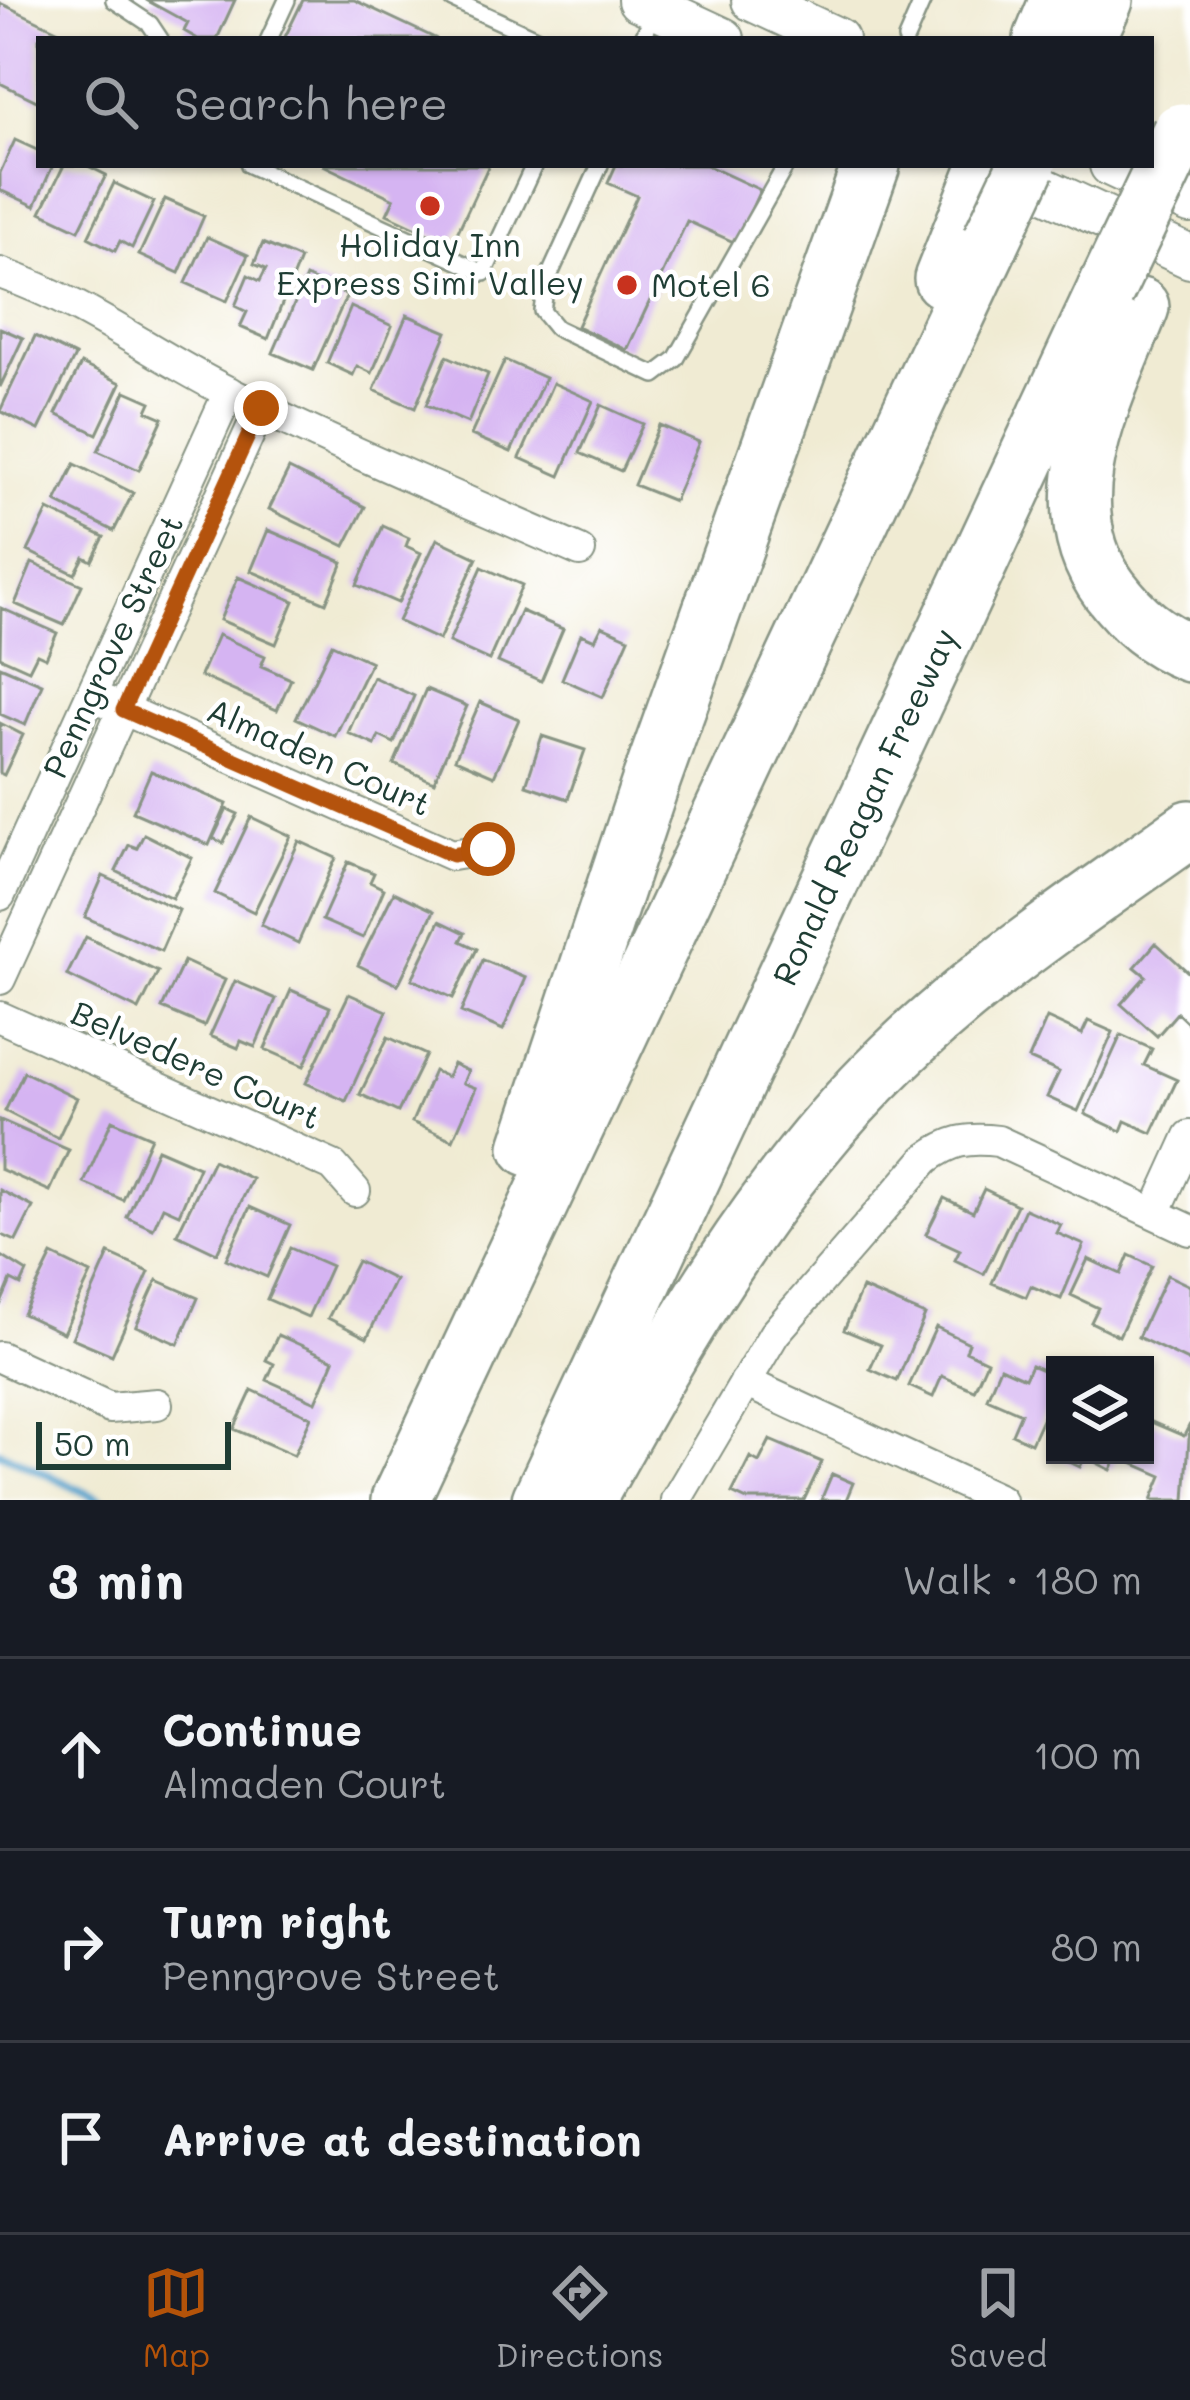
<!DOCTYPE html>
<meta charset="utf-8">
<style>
body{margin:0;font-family:Mali,sans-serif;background:#242831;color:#f1f3f6}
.controls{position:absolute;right:36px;bottom:36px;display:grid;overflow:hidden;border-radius:0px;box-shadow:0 3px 9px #0004}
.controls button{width:108px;height:108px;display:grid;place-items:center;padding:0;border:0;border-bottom:3px solid #363941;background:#171b24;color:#f1f3f6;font:60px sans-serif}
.scale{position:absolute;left:36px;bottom:30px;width:195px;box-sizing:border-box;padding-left:12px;border:6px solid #1f3d34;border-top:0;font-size:33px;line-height:42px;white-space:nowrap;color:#1f3d34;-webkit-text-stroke:9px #fff;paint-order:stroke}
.stop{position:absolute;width:36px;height:36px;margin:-27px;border:9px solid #b45309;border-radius:50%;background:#fff}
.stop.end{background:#b45309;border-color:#fff;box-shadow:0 3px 12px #0008}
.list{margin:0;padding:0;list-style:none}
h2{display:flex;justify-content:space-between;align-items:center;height:156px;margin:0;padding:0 48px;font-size:51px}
h2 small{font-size:39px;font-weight:400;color:#9ea1a6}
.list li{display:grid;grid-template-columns:78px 1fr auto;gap:36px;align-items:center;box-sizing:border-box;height:192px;padding:0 48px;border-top:3px solid #363941}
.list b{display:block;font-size:45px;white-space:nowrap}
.list p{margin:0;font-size:39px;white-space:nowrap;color:#9ea1a6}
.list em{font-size:39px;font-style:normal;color:#9ea1a6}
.icon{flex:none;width:66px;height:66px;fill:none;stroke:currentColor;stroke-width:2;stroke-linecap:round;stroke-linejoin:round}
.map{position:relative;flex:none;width:1190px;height:1500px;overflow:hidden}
.search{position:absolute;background:#171b24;box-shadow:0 3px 9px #0004;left:36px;right:36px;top:36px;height:132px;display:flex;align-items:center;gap:30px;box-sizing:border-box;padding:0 42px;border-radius:0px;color:#9ea1a6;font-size:45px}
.sheet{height:732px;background:#171b24}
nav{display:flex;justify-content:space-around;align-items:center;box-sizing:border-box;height:168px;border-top:3px solid #363941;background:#171b24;font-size:33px;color:#9ea1a6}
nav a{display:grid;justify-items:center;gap:6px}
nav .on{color:#b45309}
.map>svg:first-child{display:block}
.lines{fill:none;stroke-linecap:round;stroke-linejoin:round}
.stream{stroke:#55a3ce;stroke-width:8}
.building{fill:#d5b4f2}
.service-casing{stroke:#889484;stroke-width:20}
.minor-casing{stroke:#889484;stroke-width:34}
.secondary-casing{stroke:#889484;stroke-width:46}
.motorway-casing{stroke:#889484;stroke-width:62}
.service{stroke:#fff;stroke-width:15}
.minor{stroke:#fff;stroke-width:30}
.secondary{stroke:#fff;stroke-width:42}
.motorway{stroke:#fff;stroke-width:57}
.motorway-bridge-casing{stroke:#889484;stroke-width:62;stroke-linecap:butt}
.motorway-bridge{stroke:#fff;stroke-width:57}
.route{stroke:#b45309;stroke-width:15}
.poi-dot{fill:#c8321e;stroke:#fff;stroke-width:4.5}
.labels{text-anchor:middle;stroke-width:9;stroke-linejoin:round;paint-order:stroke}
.poi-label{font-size:33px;fill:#1f3d34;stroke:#fff}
.street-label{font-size:33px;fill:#1f3d34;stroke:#fff}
</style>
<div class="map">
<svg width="1190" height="1500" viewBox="0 0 1190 1500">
<rect width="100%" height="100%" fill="#fff"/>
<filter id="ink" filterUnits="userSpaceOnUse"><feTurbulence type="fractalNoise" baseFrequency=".00833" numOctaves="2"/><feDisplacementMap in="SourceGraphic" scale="24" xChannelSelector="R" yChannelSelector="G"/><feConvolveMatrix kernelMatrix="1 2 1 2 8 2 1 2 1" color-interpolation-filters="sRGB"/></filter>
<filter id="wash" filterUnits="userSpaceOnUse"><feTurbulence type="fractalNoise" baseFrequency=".004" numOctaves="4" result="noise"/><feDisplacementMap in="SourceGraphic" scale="48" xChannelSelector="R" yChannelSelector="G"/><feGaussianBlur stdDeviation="2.7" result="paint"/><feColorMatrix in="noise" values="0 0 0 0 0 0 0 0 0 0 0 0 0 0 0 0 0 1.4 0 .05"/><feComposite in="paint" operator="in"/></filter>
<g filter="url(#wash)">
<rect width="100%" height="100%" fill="#f0ebd3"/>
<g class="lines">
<path class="stream" d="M0,1452L101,1500"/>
</g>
<g id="blocks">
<path class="building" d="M146,0H235L217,39H198L184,31L188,23Z
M303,0H354L437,39H284Z
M0,3L76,39H39V102L0,83Z
M15,140L39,151V165H53L35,206L0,190V173Z
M64,165H86L106,175L79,230L41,212Z
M323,165H489L452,244L387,214L394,199Z
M616,165H706L760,190L736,243L687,221L627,350L577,326L637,196L608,183Z
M114,183L154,202L132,248L120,241L115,251L88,237Z
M165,199L204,216L179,273L139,255Z
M207,237L248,255L227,301L186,283Z
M263,243L300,259L268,339L240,327L247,312L235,306L248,275L260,281L266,269L254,264Z
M306,277L347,295L313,370L273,353Z
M351,307L392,326L372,373L357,366L353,375L327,363Z
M407,315L447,332L415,408L374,390Z
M0,328L23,338L0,387Z
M35,336L75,356L39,430L0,411Z
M447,356L488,374L468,423L426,405Z
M505,360L545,378L511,452L471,435Z
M81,364L121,383L97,434L56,414Z
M553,383L593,401L560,476L520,458Z
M126,391L151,402L147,411L163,418L139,470L98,451Z
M601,405L643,424L621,471L580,453Z
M659,425L699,442L674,501L634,485Z
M75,464L133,493L114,531L56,502Z
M289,469L365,507L345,546L269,509Z
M48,510L104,537L92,561L84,557L75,574L28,551Z
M383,526L409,538L406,546L421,553L398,603L357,585Z
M268,530L343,562L326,603L251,571Z
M437,539L477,558L439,640L398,621Z
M32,563L82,585L64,625L15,604Z
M482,567L522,585L489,660L449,642Z
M238,577L294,601L276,644L220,620Z
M1,608L57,633L46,658L37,654L29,670L0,657Z
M521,611L563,629L541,681L498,662Z
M602,626L629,638L603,697L562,679L581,634L595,640Z
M218,635L265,656L261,666L291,679L277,710L200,676Z
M332,644L371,662L335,736L296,718Z
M0,666L42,684L25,725L0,714Z
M373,677L414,696L394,743L379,736L375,745L348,733Z
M426,689L467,706L434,782L394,764Z
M480,702L519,719L494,776L455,759Z
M0,723L23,735L4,775L0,773Z
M542,736L585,750L568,799L526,785Z
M151,771L227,804L209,845L133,812Z
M227,809L238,814L223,843L213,838Z
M251,817L291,836L254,912L215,893Z
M144,834L192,858L172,898L116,871L129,845L137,848Z
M299,841L336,858L298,943L261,925Z
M348,862L374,873L370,882L384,889L363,938L322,920Z
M103,876L179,910L161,951L85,917Z
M394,892L434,911L398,985L358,965Z
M440,921L465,933L461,941L477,949L453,998L412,979Z
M86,937L158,972L139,1010L67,975Z
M1156,943L1190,974V1025L1177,1013L1157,1036L1121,1004L1146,976L1135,967Z
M483,960L526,978L503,1030L461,1012Z
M184,961L225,980L204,1026L162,1008Z
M235,981L276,999L255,1047L241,1041L238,1048L210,1036Z
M291,990L330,1007L304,1066L265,1049Z
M349,994L387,1011L346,1101L306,1083Z
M1047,1018L1082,1034L1088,1021L1113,1032L1078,1111L1047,1097L1059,1072L1029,1059Z
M1121,1035L1152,1049L1144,1065L1177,1080L1152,1133L1125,1121L1121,1131L1085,1114Z
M388,1037L426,1055L398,1112L360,1094Z
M453,1064L468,1071L463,1083L476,1088L453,1140L412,1122L434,1071L447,1077Z
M24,1072L77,1098L58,1138L5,1111Z
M0,1120L69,1150L50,1191L0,1169Z
M112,1120L151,1137L123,1200L84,1183Z
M157,1149L199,1167L179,1214L163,1207L153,1229L127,1217Z
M213,1160L252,1179L217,1253L177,1234Z
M984,1189L1017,1205L984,1274L955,1260L960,1250L926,1234L944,1198L973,1212Z
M0,1190L33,1207L16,1241L0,1234Z
M250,1207L290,1225L267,1277L226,1259Z
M1025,1209L1061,1225L1057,1233L1084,1245L1061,1299L1031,1286L1026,1297L992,1283Z
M290,1248L331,1266L308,1317L267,1299Z
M109,1254L149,1272L112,1355L72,1338Z
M0,1255L27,1272L21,1285L11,1280L0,1306Z
M52,1255L91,1274L63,1333L23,1314Z
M1129,1255L1152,1266L1119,1336L1091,1322L1098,1308L1071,1295L1088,1259L1121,1274Z
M357,1261L395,1280L367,1338L328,1318Z
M1167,1275L1190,1286V1362L1138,1337Z
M157,1280L198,1298L178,1344L136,1326Z
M862,1288L925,1315L897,1381L870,1369L881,1345L844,1330Z
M936,1327L969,1343L966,1351L987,1361L974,1390L942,1376L933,1397L909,1386Z
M278,1335L334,1360L316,1402L267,1380L274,1364L266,1360Z
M1031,1365L1055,1375V1390L1031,1443L1012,1434L1021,1413L987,1398L1000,1367L1025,1378Z
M252,1390L311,1417L294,1455L234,1429Z
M1149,1421L1184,1436L1190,1424L1185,1500H1152L1162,1476L1130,1462L1134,1455H1145Z
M770,1440L822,1462L804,1500H747L732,1493L750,1457L759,1462Z
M1055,1455H1118L1111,1470L1085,1457L1080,1467Z
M832,1474L853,1483L846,1500H821Z"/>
</g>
</g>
<g filter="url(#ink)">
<use href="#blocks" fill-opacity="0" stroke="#889484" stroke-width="3"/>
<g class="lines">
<g class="service-casing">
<path id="service" d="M114,0L150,24L160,39
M453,0L538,39
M269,39L287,0
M642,39L654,14
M906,39L923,0
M249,165L484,273L534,165
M600,165L546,283L542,311L556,328L655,375L676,359L786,165"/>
</g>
<g class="minor-casing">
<path id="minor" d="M0,273C87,303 148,352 228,392C343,449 462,499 580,551
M107,702L452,855L488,849
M0,895L229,392
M0,979L261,408
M0,1017L333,1166L355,1191
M1155,1213L1190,1136
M0,1357L110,1408L157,1404
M745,1382L1000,1500
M676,1500L774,1334L926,1159C950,1141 967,1137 998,1141L1190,1230"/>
</g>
<g class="secondary-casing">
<path id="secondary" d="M639,0L723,39
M753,0L837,39
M1111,165L1190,202
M998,168L1190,257"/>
</g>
<g class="motorway-casing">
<g id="motorway">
<path d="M1043,39L1059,0"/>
<path d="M1086,39L1104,0"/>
<path d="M943,279L988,165"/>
<path d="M1140,307C1106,394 1045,504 1110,590C1133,620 1155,639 1190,653"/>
<path d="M529,1147L651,781L871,165"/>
<path d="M400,1500L991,241"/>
<path id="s1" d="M541,1500L1105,292"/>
<path d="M586,1500C672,1344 763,1183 893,1058C983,971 1089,901 1190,829"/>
</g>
</g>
<use href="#service" class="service"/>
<use href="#minor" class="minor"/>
<use href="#secondary" class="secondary"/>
<use href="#motorway" class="motorway"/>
<g class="motorway-bridge-casing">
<path id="motorway-bridge" d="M991,241L1027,165
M1105,292L1181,132"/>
</g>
<use href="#motorway-bridge" class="motorway-bridge"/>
</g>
</g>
<g class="lines" filter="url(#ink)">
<path class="route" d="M261,408L123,710L452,855L488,849"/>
</g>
<g class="poi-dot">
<circle cx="430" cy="206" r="12"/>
<circle cx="627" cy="285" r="12"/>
</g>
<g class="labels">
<g class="poi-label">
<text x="430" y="257">Holiday Inn<tspan x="430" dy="38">Express Simi Valley</tspan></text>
<text x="651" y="297" text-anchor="start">Motel 6</text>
</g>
<g class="street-label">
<text transform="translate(113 646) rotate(-65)" y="12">Penngrove Street</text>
<text transform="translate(319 757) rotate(24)" y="12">Almaden Court</text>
<text dy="12" stroke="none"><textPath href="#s1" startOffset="765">Ronald Reagan Freeway</textPath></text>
<text transform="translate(196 1065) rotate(24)" y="12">Belvedere Court</text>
</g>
</g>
</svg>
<div class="controls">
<button><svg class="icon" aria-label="layers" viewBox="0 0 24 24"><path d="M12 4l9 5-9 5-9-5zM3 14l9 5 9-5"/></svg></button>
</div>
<div class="scale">50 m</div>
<div class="stop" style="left:488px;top:849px"></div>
<div class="stop end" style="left:261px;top:408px"></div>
<div class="search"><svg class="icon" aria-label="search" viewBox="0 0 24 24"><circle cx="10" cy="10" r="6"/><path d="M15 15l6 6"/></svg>Search here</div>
</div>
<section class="sheet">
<h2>3 min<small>Walk · 180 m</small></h2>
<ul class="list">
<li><svg class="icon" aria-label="ahead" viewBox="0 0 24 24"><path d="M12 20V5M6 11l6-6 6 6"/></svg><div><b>Continue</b><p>Almaden Court</p></div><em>100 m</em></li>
<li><svg class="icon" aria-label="right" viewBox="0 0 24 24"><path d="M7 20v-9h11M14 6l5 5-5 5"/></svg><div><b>Turn right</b><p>Penngrove Street</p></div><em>80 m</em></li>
<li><svg class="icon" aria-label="arrive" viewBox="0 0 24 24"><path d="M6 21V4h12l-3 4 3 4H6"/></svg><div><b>Arrive at destination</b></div></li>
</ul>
</section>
<nav>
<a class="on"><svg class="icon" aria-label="map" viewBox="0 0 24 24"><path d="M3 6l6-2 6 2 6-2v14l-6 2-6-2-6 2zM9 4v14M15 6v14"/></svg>Map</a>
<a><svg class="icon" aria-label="directions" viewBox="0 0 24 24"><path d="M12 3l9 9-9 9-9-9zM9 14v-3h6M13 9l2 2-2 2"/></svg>Directions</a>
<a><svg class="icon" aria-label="saved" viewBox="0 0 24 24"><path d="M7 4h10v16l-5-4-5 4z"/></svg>Saved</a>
</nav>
